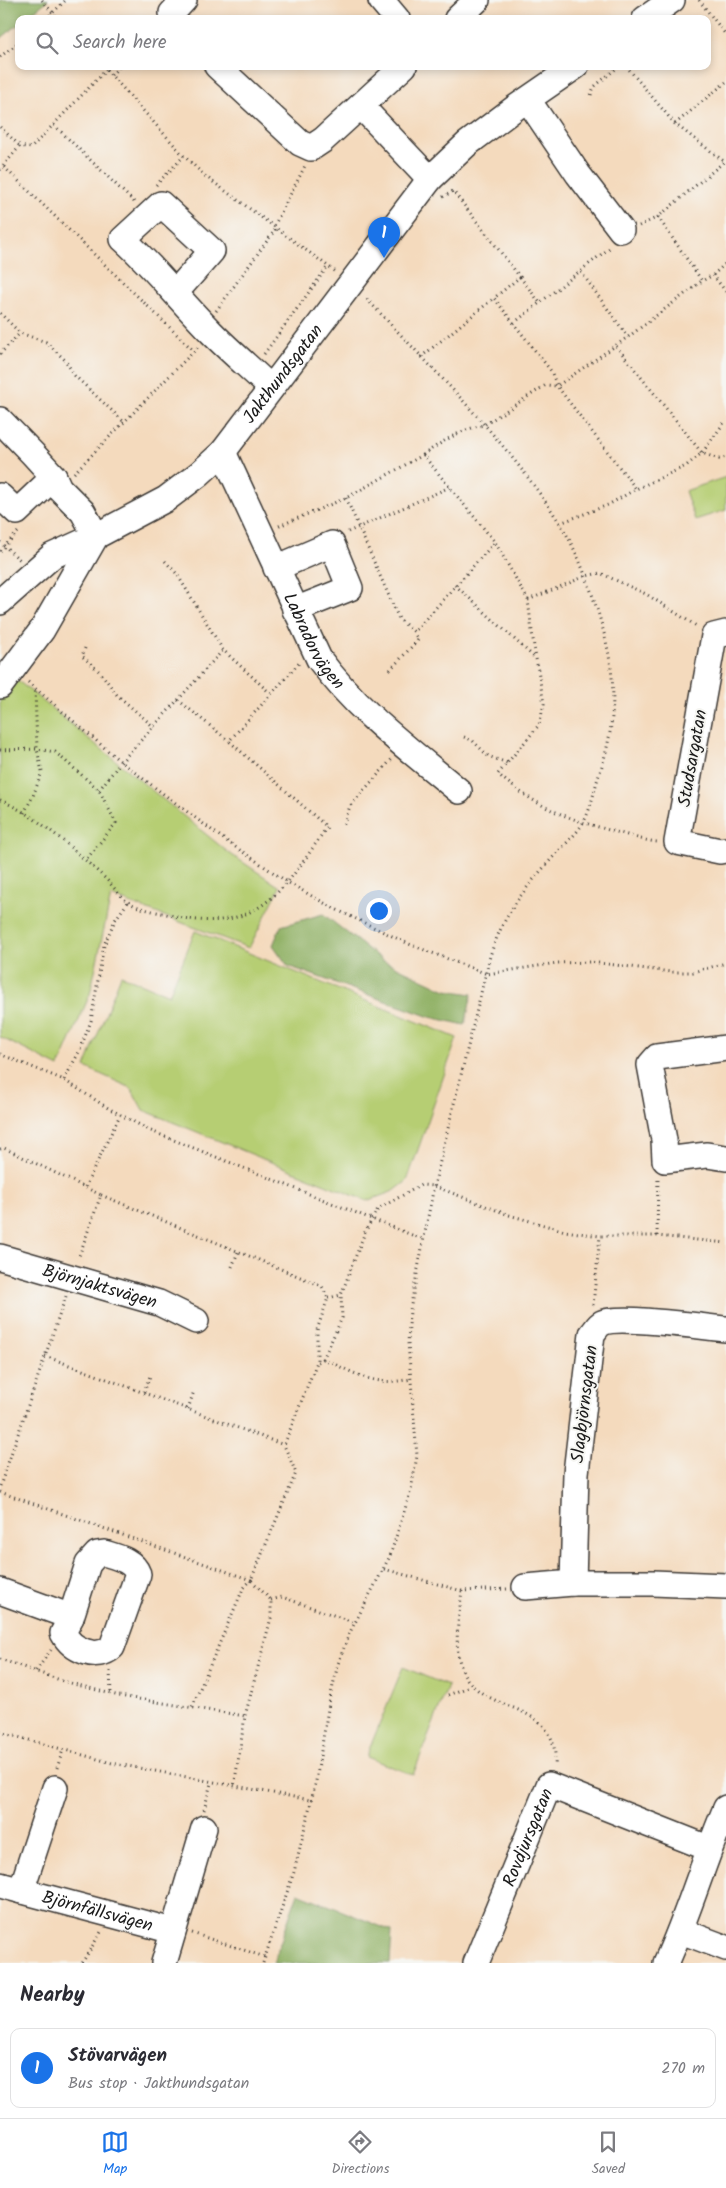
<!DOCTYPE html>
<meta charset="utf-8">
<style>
body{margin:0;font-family:Kalam,sans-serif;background:#f7f7f7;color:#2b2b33}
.you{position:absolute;left:378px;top:910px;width:18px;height:18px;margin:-12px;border:4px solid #fff;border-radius:50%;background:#1a73e8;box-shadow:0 0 0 8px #1a73e833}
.badge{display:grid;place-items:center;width:32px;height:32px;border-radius:50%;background:#1a73e8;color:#fff;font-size:16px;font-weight:700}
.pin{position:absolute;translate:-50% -41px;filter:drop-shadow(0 1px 2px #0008)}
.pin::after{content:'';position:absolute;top:26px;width:18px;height:15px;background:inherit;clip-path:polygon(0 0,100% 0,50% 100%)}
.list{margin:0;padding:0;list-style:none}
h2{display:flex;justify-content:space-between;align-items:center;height:65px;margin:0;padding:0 20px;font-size:21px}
h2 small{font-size:16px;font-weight:400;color:#7c7c81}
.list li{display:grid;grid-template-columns:32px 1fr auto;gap:15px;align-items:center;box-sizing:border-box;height:80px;margin:0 10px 10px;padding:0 10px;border:1px solid #e1e1e2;border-radius:10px}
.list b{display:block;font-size:19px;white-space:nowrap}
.list p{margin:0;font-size:16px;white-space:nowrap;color:#7c7c81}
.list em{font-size:16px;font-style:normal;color:#7c7c81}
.icon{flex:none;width:28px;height:28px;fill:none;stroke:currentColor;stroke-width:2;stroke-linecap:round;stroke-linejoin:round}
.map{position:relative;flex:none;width:726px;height:1963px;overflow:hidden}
.search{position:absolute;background:#fff;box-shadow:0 2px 8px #0003;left:15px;right:15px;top:15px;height:55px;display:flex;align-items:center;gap:12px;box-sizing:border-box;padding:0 18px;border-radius:10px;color:#7c7c81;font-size:19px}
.sheet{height:155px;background:#fff}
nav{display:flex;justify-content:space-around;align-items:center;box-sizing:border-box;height:70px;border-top:1px solid #e1e1e2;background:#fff;font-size:14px;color:#7c7c81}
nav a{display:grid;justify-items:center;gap:2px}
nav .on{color:#1a73e8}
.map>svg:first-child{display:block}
.green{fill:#b6ce73;stroke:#697548}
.forest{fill:#90b165;stroke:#566640}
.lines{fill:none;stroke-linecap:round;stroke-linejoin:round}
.minor-casing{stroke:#3c3834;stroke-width:28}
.path{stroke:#3c3834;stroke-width:3;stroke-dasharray:1 4;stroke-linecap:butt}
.minor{stroke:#fff;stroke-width:25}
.labels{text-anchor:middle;stroke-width:4;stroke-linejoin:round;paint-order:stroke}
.street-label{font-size:18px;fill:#1c1c1c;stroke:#f6f6f2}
</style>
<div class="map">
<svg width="726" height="1963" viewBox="0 0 726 1963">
<rect width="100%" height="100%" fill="#f6f6f2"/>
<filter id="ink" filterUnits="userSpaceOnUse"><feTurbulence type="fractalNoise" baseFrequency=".02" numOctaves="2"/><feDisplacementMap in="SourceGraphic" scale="10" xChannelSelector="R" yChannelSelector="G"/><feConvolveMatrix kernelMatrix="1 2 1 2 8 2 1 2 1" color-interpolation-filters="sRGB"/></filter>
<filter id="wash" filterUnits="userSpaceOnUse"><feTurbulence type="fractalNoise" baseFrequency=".0096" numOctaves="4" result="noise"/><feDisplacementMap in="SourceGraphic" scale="20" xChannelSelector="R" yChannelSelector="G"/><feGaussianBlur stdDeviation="1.12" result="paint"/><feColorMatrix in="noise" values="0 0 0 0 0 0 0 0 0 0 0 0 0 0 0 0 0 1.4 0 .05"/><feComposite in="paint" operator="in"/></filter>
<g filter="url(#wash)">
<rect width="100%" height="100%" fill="#f4dabd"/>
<path class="green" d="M726,477V510L695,520L685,491Z
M17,680L229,853L280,887L249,948L111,896L90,994L59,1067L0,1037V697Z
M195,931L457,1038L407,1181L394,1191L367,1201L143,1110L131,1088L85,1067L121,975L169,995Z
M403,1667L448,1686L413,1775L366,1757Z"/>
<path class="forest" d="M0,0H48L25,19H19V24L0,39Z
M323,914L382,960L446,990L472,994L465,1025L430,1017L288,966L273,945L281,926Z
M298,1893L392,1931L390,1963H273Z"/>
</g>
<g filter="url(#ink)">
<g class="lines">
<g class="minor-casing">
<g id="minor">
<path d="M381,0L397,19"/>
<path d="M173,19L172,13L184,0"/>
<path d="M457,19L477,0"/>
<path d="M645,19L672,0"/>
<path d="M217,66L300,143L311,148L323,140L404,66"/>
<path d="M528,100L578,174L621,230"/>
<path d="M361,106L430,179"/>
<path d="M175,293L212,251L161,204L123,239C155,268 181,302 212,333C231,352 251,369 271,388"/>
<path d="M0,420L33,454L54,477L59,488L83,512L96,536L52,556L0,602"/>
<path id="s1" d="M223,452L319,659C357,711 410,750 459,791"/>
<path d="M0,496L17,512L54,477"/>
<path d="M276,568L332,544L350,588L295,610"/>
<path d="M726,633L714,636L677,842L720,851L726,850"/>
<path id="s2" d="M0,686L42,630L96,536L166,499L199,474L223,452L430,179L467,144L515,108L576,66"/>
<path d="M726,1048L657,1057L650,1065L664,1140L665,1160L707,1155L726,1158"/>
<path id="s3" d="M0,1257L159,1303L196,1321"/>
<path d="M726,1329C704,1327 618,1315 602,1323C598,1325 595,1331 592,1334L576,1473L573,1583H653L726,1586"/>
<path d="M104,1553C117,1557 133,1560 138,1574L112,1647C97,1661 72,1650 63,1633L71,1617L88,1564L97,1554Z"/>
<path d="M525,1587L573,1583"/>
<path d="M0,1591L71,1617"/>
<path id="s4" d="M0,1885L173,1931"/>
<path d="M21,1891L55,1788"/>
<path d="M681,1931L726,1948"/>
<path d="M164,1963L204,1828"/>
<path id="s5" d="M476,1963L549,1785L708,1848"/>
<path d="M666,1963C689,1913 704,1859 726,1808"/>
</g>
</g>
<path class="path" d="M42,0L58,19
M699,0L726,35
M46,19L66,0
M0,57L19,42
M103,66L184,156L205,176L336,272
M626,66L675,124L725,162
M111,75L120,66
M591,95L594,87L619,66
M675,124L726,82
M54,125L134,202
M0,127L20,146
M4,167L194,351
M0,170L20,146L31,148L106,70
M156,185L184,156
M443,197L453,191L520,277L494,298L551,371L557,386L636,489
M658,217L702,281
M639,226L658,217L725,161
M581,272L628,337
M713,275L726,292
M520,277L540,303
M216,311L275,230L274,226L305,166
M0,313L20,333L46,342L65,360L75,376L125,423
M514,323L612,246
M616,346L702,453L719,459L726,457
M0,354L20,333
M264,354L328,266
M421,357L494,298
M423,455C442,442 461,429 484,425L546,385L557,386L628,337L702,281L713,275L726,263
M74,473L199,346
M346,498L399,619L414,632L495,542
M560,523L608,505L636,489L686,466L702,453L726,420
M279,526L346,498L423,455L495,542L528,600L534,647L544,704L539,725L498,774C536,808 569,819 616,832C629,835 644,841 658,842
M348,532L450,487
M0,542L20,560
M0,551L18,532
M165,561L177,574L223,650L270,693
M455,585L535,658
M528,600L586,576L600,573L646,594L698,627
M85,648L82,656L101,673L117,695L154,727
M390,670L418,640L414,632
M28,682L121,762L225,840L289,883L333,908L409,944L487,974L557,963L591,962L671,972H693L726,963
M178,700L223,650
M464,737L472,740L488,756L507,763
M0,750L37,749L55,752L99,790L116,823L85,861
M99,790L121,762L178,700L229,741
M0,800C40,817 74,850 106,879C113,886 119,895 127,901C139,910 160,912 174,916C259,936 286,887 327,827L229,741L300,662
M24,813L33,796L42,772L37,749L35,689
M344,824L350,806L392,759
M0,1054L64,1080L108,1108L151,1131L422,1239
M64,1080L79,1052L91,1021L104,945L115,920L128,902
M0,1149L4,1148L101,1195L78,1259
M85,1187L120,1115
M101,1195L322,1286L328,1298L317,1330V1362L284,1445L296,1473L251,1580L271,1600V1618L245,1716
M657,1236L658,1177
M232,1267L238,1252
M328,1298L341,1295L365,1232L378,1209L421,1185L434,1186L509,1215L565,1231L600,1236H657L726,1243
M593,1305L600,1236
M45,1356L284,1445
M323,1359L342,1318L341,1295
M318,1362L323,1359C358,1374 372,1387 411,1379
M144,1392L150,1376
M188,1409L194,1391
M0,1486L66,1296
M0,1492L251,1580L243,1589L192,1707
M384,1569L462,1591L507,1589
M462,1591C459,1616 452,1650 464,1674C486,1716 560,1699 555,1766
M271,1600L282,1597L356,1623
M0,1659L63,1681L119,1696L245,1716L234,1787
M36,1671L51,1650
M110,1671L111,1693
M448,1695L471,1686
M0,1732L112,1763L310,1800
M57,1768L63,1750
M204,1810L211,1783
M192,1933L265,1957
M82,1963L101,1932
M263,1963L294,1872L316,1781L329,1703L338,1664L349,1634L390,1556L411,1490L417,1456L408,1343L410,1310L434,1186L490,956C504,913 525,888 555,855C564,845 576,835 583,823C591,810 594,790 599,775C621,711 615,662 594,600C585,573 574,545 559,522C506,439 432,369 365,297"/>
<use href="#minor" class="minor"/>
</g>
</g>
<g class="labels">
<g class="street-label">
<text dy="6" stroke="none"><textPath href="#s2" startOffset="430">Jakthundsgatan</textPath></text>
<text dy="6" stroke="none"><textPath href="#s1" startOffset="210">Labradorvägen</textPath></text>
<text transform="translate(692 758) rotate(-80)" y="6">Studsargatan</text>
<text dy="6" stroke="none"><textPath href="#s3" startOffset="104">Björnjaktsvägen</textPath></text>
<text transform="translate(584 1404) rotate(-83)" y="6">Slagbjörnsgatan</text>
<text dy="6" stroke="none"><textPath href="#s5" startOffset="136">Rovdjursgatan</textPath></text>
<text dy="6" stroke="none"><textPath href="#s4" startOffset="101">Björnfällsvägen</textPath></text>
</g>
</g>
</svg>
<div class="you"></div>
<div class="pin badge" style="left:384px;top:258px">1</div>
<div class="search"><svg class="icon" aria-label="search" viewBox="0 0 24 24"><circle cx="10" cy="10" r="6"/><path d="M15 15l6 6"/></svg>Search here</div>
</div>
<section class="sheet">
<h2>Nearby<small></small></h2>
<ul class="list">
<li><span class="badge">1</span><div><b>Stövarvägen</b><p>Bus stop · Jakthundsgatan</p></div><em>270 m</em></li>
</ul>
</section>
<nav>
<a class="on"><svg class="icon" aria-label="map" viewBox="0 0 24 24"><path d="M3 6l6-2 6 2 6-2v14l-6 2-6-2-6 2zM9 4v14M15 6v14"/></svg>Map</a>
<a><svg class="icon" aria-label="directions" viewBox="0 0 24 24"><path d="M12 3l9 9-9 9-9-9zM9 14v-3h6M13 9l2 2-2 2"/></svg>Directions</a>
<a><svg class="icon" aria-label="saved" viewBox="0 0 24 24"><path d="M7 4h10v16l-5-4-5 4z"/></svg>Saved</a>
</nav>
